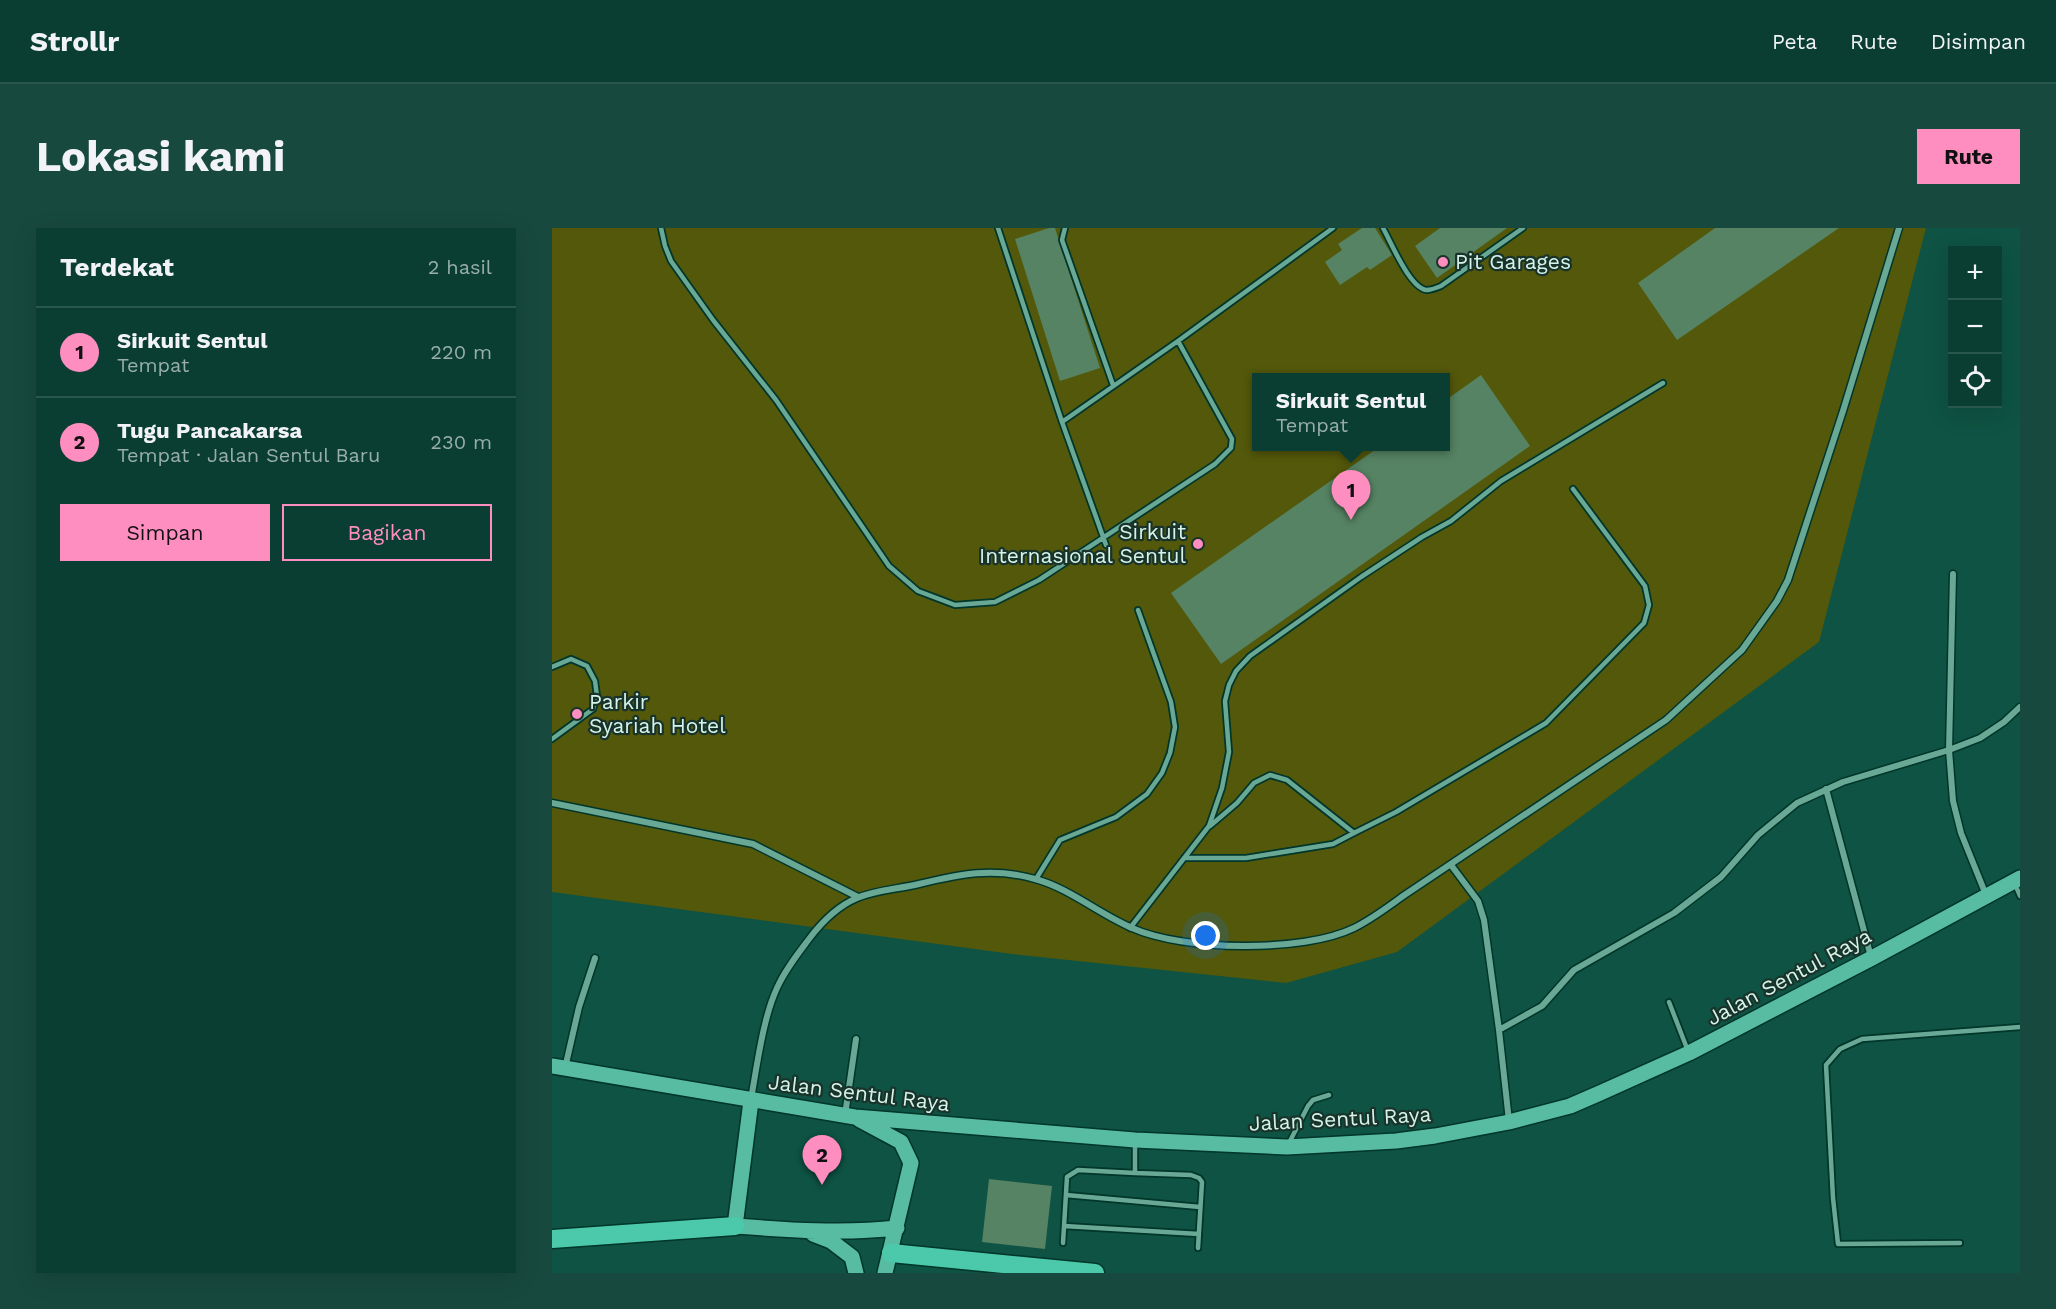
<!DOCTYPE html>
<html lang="id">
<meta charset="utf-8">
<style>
body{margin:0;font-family:"Work Sans",sans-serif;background:#18493e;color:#f1f3f6}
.controls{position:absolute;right:18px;top:18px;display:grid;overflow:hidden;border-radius:0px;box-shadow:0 6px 24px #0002}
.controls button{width:54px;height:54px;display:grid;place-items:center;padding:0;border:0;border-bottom:2px solid #2a574d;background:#0a3e32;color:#f1f3f6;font:30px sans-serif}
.you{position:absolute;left:654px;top:708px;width:21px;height:21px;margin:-15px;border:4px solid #fff;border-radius:50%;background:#1a73e8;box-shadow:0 0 0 9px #1a73e833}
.badge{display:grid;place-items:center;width:39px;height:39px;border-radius:50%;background:#fd8ebf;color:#111;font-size:20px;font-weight:700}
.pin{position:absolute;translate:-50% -50px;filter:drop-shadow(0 2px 3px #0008)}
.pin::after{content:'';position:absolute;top:32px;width:21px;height:18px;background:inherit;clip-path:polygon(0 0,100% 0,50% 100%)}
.popup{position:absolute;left:700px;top:145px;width:198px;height:78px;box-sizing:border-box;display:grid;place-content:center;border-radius:0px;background:#0a3e32;filter:drop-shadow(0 2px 4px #0005);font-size:20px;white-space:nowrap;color:#99aeac}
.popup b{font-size:22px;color:#f1f3f6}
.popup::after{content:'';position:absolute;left:50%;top:100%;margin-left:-12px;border:12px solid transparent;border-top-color:#0a3e32}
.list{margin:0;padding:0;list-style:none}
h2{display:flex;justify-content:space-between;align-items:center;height:78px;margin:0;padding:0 24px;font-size:26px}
h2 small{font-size:20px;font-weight:400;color:#99aeac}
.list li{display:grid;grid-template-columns:39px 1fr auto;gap:18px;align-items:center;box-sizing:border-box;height:90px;padding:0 24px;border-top:2px solid #2a574d}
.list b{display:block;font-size:22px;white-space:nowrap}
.list p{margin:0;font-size:20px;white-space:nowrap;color:#99aeac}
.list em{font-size:20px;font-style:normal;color:#99aeac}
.actions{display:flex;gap:12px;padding:18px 24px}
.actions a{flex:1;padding:14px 0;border:2px solid #fd8ebf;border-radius:0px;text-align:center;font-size:21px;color:#fd8ebf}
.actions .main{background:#fd8ebf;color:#111}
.icon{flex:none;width:33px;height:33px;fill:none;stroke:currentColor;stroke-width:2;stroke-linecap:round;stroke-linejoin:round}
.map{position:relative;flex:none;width:1468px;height:1045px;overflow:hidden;border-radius:0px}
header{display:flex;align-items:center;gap:36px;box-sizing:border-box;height:84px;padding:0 30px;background:#0a3e32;border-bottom:2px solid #2a574d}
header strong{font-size:28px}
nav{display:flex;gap:33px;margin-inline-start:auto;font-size:21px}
.intro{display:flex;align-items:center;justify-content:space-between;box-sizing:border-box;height:144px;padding:0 36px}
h1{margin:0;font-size:42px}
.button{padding:15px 27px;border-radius:0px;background:#fd8ebf;color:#111;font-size:21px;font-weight:700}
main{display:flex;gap:36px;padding:0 36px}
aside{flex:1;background:#0a3e32;border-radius:0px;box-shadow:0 6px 24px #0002}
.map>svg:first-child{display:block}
.green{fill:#53580a;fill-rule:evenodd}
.building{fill:#558363}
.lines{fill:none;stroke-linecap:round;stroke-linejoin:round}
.lane-casing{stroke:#01362a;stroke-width:8}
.street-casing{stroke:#01362a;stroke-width:9}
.primary-casing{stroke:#01362a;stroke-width:18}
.highway-casing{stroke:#01362a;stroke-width:21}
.lane{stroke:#6aa896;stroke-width:4.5}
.street{stroke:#6aa896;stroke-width:6}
.primary{stroke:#57bca2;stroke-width:15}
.highway{stroke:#4bc9aa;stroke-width:18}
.poi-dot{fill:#fd8ebf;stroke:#19332b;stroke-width:2}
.labels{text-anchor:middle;stroke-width:4.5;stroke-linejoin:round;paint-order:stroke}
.poi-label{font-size:21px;fill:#d5f4e9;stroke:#19332b;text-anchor:start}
.street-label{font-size:21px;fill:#d5f4e9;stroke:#19332b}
</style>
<header>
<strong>Strollr</strong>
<nav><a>Peta</a><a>Rute</a><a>Disimpan</a></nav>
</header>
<div class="intro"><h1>Lokasi kami</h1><a class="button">Rute</a></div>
<main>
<aside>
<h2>Terdekat<small>2 hasil</small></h2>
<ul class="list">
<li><span class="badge">1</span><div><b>Sirkuit Sentul</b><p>Tempat</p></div><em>220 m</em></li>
<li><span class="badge">2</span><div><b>Tugu Pancakarsa</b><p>Tempat · Jalan Sentul Baru</p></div><em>230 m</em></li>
</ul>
<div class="actions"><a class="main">Simpan</a><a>Bagikan</a></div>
</aside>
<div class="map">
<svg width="1468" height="1045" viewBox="0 0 1468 1045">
<rect width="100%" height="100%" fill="#0e5343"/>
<path class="green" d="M0,0H1374L1267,414L845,724L734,755L460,726L0,664ZM704,150H894V218H704Z"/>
<path class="building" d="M497,0H503L548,140L508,153L463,11Z
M810,0H823L840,27L818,42L815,39L788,57L773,34L790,22L786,16Z
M888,0H955L885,50L863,18Z
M1163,0H1287L1125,112L1086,55Z
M929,147L978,218L669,436L619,365L827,219H894V172Z
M437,951L500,958L493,1021L430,1014Z"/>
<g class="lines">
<g class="lane-casing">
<path id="lane" d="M109,0L113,18L119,33L161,92L224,172L337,338L366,363L403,377L443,374L487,352L663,236L679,220L680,211L626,113
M446,0L510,194L554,317
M513,0L510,12L561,157
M831,0C839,14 858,61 875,62C879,62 884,60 889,58L971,0
M510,194L626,113L781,0
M0,439L19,431L35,438L43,453L45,468L41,481L0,511
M658,598L685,575L702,555L718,547L735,552L802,605
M632,630H694L781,616L802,605L844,584L994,495L1092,395L1097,377L1093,358L1021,261
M484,651L508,612L564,589L595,566L610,545L618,525L623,499L619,474L586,382
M1463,656L1468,668
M578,700L657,598L670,560L677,524L673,473L677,457L684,443L698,428L809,349L870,309L899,293L949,253L1111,155
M1117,774L1136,823
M583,915V945L639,947L647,950L650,954L646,1020
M737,915L756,878L761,872L777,867
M514,967L648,979
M512,998L647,1006
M511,1015L515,949L526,942L583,945
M1408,1015L1286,1016L1281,970L1274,837L1288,821L1310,811L1468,799"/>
</g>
<g class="street-casing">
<path id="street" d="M1401,346L1397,522L1401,573L1409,605L1434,667
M1274,561L1319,729
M0,575L201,616L306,669
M899,637L926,673L932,692L947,802L957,893
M947,802L990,778L1022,742L1122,685L1169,649L1206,607L1245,575L1291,554L1397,522L1428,510L1452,494L1468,479
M13,840L27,779L43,730
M199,871C205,838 211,790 225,760C233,742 245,727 257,711C269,695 286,678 305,670C324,662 346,661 367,656C408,646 441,639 483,651C517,660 547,686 580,700C631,723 751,725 802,700C820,691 836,679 851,668L1114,492L1190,422L1225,373L1236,352L1291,183L1347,0
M293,887L304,811"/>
</g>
<g class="primary-casing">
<path id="primary" d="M0,838L303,889L583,912L735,919L844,913L883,908L957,894L1018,878L1048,865L1137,825L1320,730L1468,650
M199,873L183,998C237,1002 290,1006 345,1000
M308,892L349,914L359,935L333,1045
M261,1006L279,1013L300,1029L304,1045"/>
</g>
<g class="highway-casing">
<path id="highway" d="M0,1011L183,998
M339,1025L543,1045"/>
</g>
<use href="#lane" class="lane"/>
<use href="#street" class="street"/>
<use href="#primary" class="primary"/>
<use href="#highway" class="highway"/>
</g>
<g class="poi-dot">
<circle cx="891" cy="34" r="6"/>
<circle cx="646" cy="316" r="6"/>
<circle cx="25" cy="486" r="6"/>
</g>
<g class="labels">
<g class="poi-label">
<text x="903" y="41">Pit Garages</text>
<text x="634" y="311" text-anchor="end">Sirkuit<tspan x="634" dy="24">Internasional Sentul</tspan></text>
<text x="37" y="481">Parkir<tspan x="37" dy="24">Syariah Hotel</tspan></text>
</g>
<g class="street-label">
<text transform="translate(1237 749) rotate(-28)" y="7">Jalan Sentul Raya</text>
<text transform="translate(307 865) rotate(7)" y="7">Jalan Sentul Raya</text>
<text transform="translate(788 891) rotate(-3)" y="7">Jalan Sentul Raya</text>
</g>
</g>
</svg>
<div class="controls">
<button>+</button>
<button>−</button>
<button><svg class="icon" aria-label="locate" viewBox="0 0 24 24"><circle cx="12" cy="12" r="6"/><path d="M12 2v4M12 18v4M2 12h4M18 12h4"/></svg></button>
</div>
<div class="you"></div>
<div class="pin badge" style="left:799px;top:292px">1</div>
<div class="popup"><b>Sirkuit Sentul</b>Tempat</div>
<div class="pin badge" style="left:270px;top:957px">2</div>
</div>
</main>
